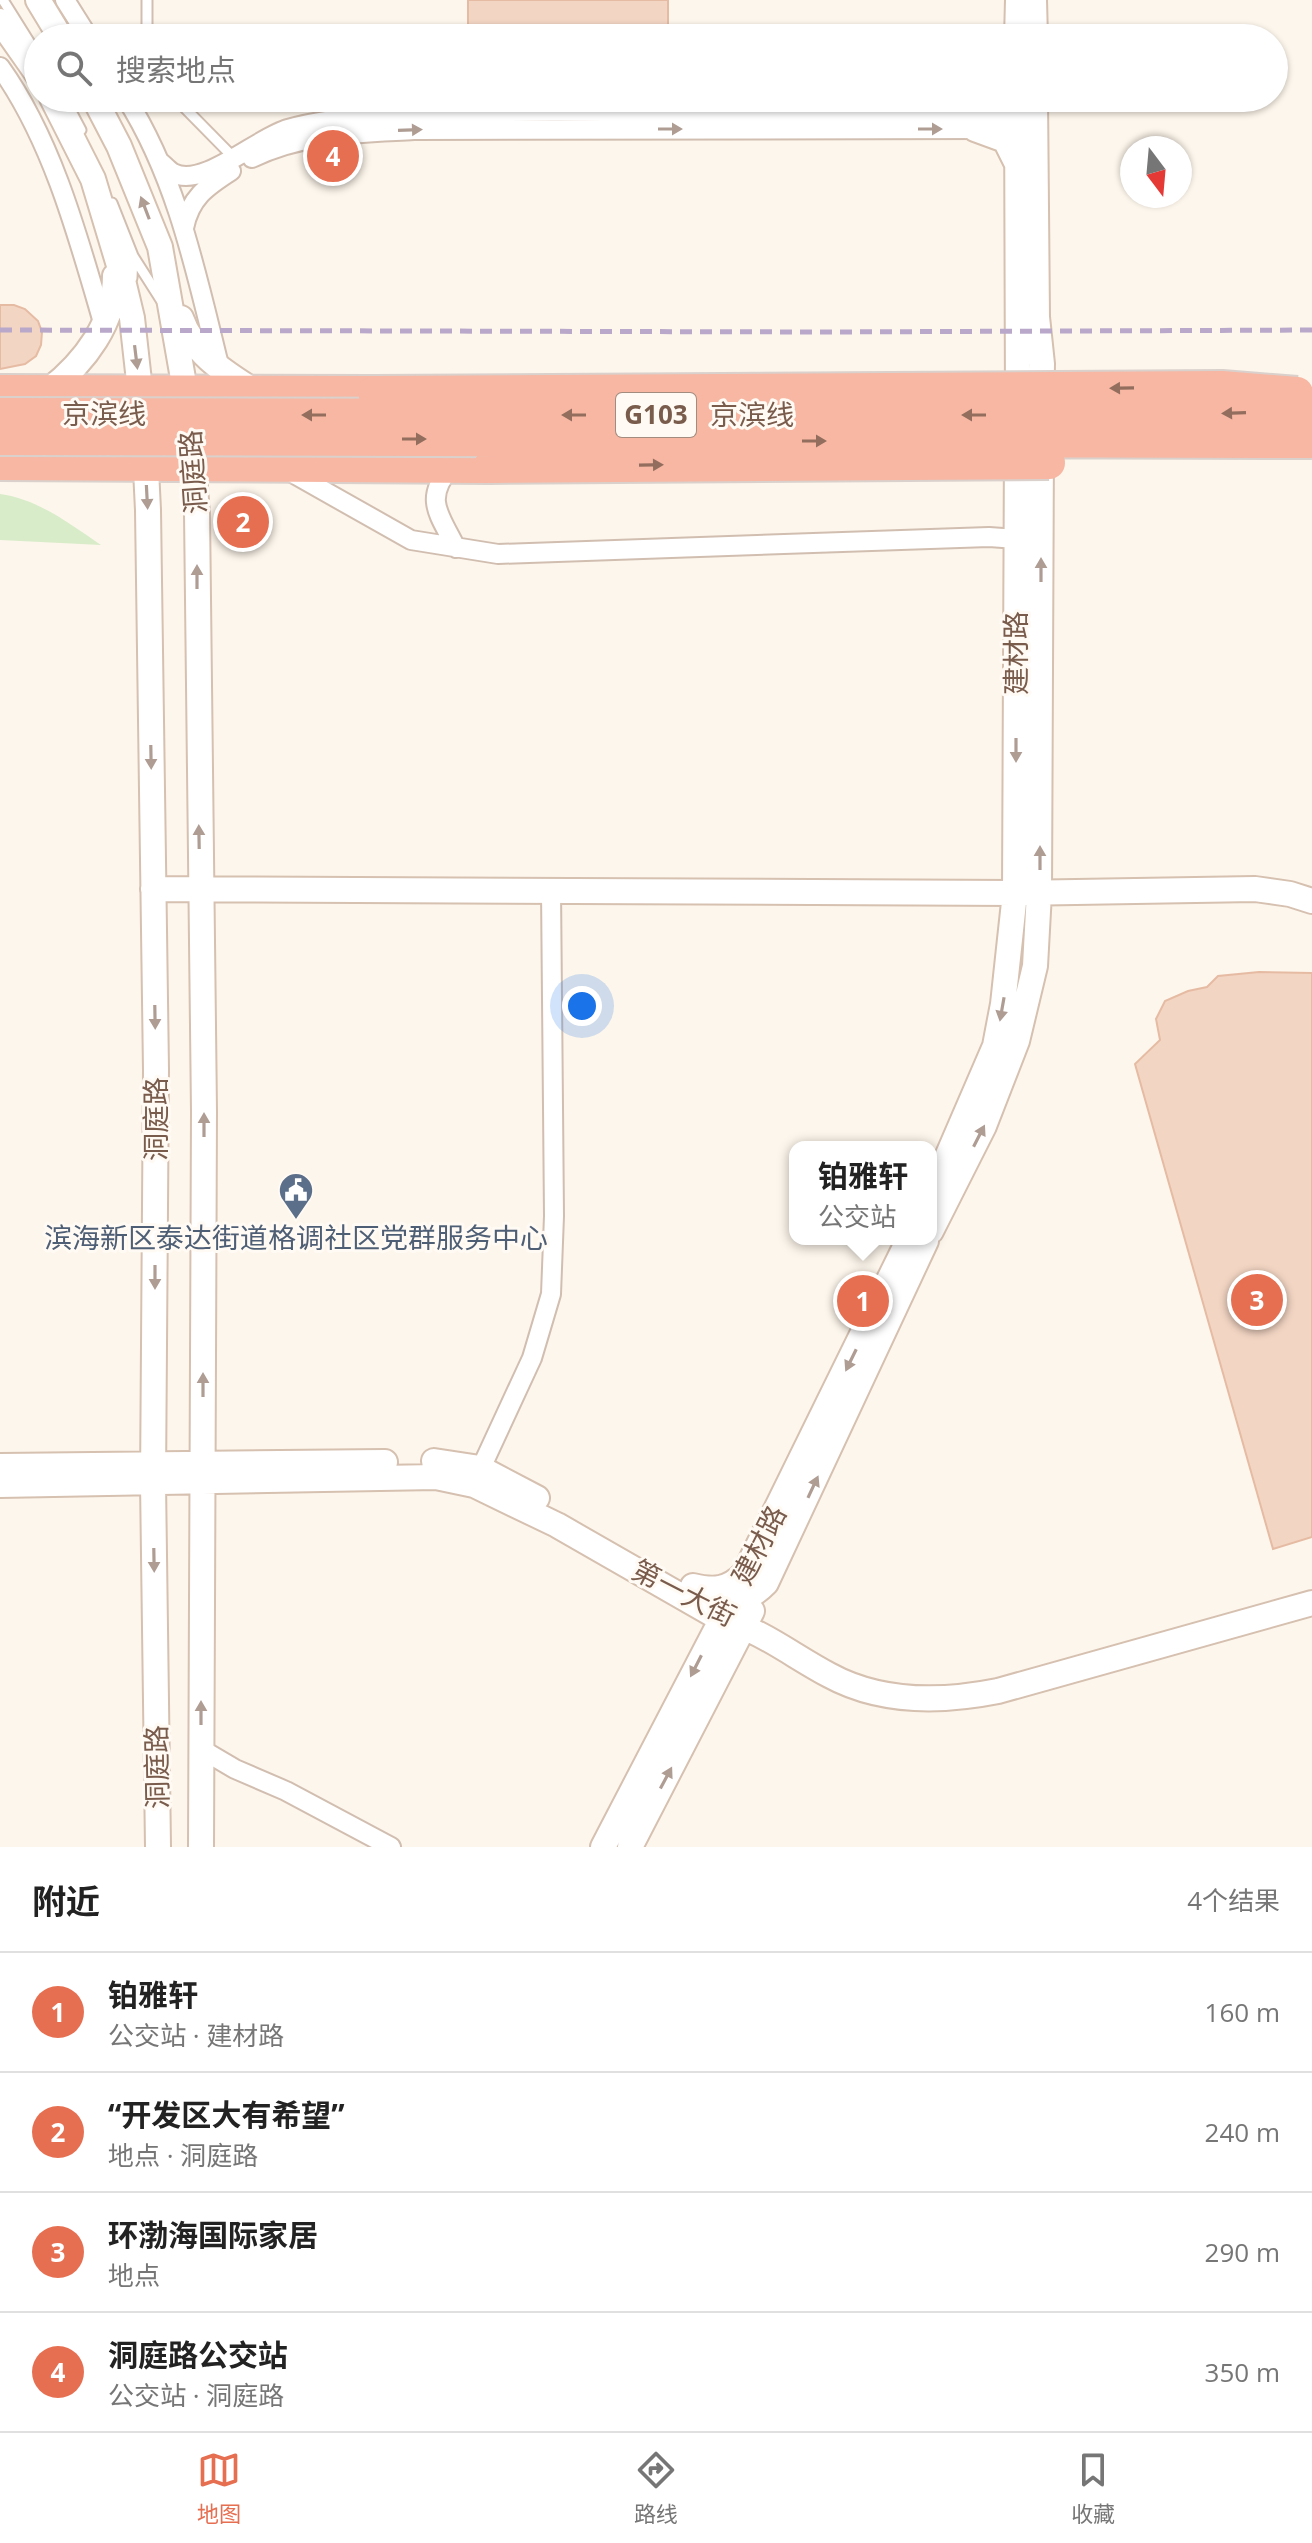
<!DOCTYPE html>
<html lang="zh">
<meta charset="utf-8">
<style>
body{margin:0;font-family:"Open Sans","Noto Sans SC",sans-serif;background:#f6f6f6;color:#222}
.compass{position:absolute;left:1120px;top:136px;width:72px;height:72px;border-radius:50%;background:#fff;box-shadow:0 2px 6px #0004;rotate:164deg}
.you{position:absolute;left:582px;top:1006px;width:28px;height:28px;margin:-20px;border:6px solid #fff;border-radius:50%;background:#1a73e8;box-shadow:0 0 0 12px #1a73e833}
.badge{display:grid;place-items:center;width:52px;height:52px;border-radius:50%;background:#e76f51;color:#fff;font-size:26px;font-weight:700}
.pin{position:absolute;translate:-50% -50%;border:4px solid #fff;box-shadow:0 2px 8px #0006}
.popup{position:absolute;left:789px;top:1141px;width:148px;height:104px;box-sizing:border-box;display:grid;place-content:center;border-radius:16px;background:#fff;filter:drop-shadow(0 2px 6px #0005);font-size:26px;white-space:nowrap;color:#767676}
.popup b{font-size:30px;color:#222}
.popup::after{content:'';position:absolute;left:50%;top:100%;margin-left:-16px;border:16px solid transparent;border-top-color:#fff}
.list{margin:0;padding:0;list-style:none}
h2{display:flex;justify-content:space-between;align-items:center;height:104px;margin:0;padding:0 32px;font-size:34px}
h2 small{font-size:26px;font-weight:400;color:#767676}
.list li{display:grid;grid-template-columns:52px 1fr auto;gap:24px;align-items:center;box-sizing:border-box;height:120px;padding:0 32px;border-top:2px solid #e0e0e0}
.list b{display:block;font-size:30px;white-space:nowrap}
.list p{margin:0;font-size:26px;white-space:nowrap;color:#767676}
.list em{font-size:26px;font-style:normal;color:#767676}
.icon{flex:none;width:44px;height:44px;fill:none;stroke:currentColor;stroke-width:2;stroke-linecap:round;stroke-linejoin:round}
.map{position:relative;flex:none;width:1312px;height:1847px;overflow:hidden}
.search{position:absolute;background:#fff;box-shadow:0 2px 6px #0004;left:24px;right:24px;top:24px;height:88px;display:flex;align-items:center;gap:20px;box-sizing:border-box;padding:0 28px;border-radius:44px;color:#767676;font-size:30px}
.sheet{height:584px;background:#fff}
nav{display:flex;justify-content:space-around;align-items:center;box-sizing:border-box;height:112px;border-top:2px solid #e0e0e0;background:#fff;font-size:22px;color:#767676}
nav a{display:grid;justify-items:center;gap:4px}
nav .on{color:#e76f51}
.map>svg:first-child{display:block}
.green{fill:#d8ecc9}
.building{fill:#f3d5c3;stroke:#e6bba3;stroke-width:2}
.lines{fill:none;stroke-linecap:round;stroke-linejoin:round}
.lane-casing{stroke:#d1beb0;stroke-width:13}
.street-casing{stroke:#d1beb0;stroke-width:22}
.secondary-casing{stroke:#d6c0b0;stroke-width:28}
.highway-casing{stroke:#dad1cd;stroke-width:36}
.lane{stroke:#fff;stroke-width:9}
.street{stroke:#fff;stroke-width:18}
.secondary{stroke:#fff;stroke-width:24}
.highway{stroke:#f7b7a3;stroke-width:32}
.rail{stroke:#b9a8c9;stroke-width:5;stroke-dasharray:12 8;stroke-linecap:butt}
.highway-bridge-casing{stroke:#dad1cd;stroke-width:36;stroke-linecap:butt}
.highway-bridge{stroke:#f7b7a3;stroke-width:32}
.oneway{fill:#af9d94}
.oneway2{fill:#936e5e}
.labels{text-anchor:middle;stroke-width:6;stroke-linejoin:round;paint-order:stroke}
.shield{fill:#fffaf3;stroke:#a28b7f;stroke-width:2}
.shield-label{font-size:26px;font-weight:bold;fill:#7a5c4d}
.street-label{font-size:28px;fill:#7a5c4d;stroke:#fffaf3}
.service-label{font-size:28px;fill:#4e5e75;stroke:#fffaf3}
</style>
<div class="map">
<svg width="1312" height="1847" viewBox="0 0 1312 1847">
<rect width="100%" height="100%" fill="#fdf6ec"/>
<path class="green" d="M0,494C38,499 70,524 101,545L0,540Z"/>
<path class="building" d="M468,0H668V34L468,32Z
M0,305H14L25,309L38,321L42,332L41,345L36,356L25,364L0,369Z
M1259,972L1312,973V1537L1273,1549L1135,1064L1160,1040L1156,1019L1165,1001L1188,991L1207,987L1218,976Z"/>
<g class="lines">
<g class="lane-casing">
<path id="lane" d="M3,0L33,48
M147,38V0
M64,98L81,130
M175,98L235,159
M112,203L133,256
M132,278L133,256L161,300"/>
</g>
<g class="street-casing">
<path id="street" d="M65,0L89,38
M0,67C53,141 79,240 104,326
M126,98C178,180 197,277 220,369
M252,158C302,133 360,133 414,130L987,129
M159,161C164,165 168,170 173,173C203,189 258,137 288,129C319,120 352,117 384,115C586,106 788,118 990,113
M184,228C190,198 206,187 231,171
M450,468C423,500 440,515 456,548
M287,470L411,540L498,554L989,537L1017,539
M476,1479L532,1358L551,1294L554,1216L551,889
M201,1749L235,1769L286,1791L391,1847"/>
</g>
<g class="secondary-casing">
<path id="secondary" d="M38,0L61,38
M1034,0L1035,38
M0,21L38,75
M1017,38L1018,0
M52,98L93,179L121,272L132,318L142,408
M94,98L119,146L160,247L188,407
M1017,98L1018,402
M1035,98L1037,317L1042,364L1041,405
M980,114C998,116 1016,119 1027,134
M975,129L1005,140L1016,162
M181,318C194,355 226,373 257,393
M49,390C85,362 115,322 115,276
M192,448L197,513L204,1112L201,1847
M145,449L148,510L156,1070L153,1482L158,1847
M153,889L1015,893L1255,889L1290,894L1312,901
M931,1194L995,1046L1003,1004L1015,893L1017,447
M931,1231L984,1126L1017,1041L1035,966L1039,893L1041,446
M434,1461L480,1468L537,1498
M0,1466L385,1462
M0,1485L436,1477L474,1485L557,1525L721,1619C761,1630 793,1656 829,1675C880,1703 943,1702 998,1691L1312,1603
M693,1586C714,1591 728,1590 744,1574
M723,1605C741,1604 754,1595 766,1583L926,1241
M603,1847L729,1605L909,1239
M630,1847L752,1611"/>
</g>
<g class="highway-casing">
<path id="highway" d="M0,391L374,392
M0,464L489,467"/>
</g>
<use href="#lane" class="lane"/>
<use href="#street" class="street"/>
<use href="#secondary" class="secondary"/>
<use href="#highway" class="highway"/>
<path class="rail" d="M0,330L827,332L1312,330"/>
<g class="highway-bridge-casing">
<path id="highway-bridge" d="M374,392L1222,387L1297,393
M0,414L1169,416L1312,410
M0,439L1312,442
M489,467L1049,463"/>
</g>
<use href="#highway-bridge" class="highway-bridge"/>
</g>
<defs><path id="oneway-solid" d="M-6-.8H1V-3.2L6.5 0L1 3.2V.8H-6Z" transform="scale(2)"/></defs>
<g class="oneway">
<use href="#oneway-solid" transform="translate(670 129)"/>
<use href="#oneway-solid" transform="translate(930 129)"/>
<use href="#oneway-solid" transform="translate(410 130) rotate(-2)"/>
<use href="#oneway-solid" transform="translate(145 208) rotate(-111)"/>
<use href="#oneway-solid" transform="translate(136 357) rotate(83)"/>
<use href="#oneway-solid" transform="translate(147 497) rotate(87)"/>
<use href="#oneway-solid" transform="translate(1041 570) rotate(-90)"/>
<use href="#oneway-solid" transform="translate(197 577) rotate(-90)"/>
<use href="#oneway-solid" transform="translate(1016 750) rotate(90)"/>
<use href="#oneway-solid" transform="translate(151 757) rotate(89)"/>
<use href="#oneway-solid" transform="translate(199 837) rotate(-91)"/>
<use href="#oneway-solid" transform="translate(1040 858) rotate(-90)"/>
<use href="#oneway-solid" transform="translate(1002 1009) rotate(100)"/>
<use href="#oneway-solid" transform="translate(155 1017) rotate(89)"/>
<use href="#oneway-solid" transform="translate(204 1125) rotate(-90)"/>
<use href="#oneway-solid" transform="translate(979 1136) rotate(-63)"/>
<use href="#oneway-solid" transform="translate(155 1277) rotate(90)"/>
<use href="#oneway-solid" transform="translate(851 1360) rotate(116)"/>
<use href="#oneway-solid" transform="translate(203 1385) rotate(-90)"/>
<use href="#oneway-solid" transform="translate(813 1487) rotate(-65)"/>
<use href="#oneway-solid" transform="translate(154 1560) rotate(89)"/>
<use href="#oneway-solid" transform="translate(696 1666) rotate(117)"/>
<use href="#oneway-solid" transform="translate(201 1713) rotate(-90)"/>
<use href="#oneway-solid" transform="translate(666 1778) rotate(-62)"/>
</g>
<g class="oneway2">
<use href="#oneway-solid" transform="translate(1122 388) rotate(179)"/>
<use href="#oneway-solid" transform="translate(1234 413) rotate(178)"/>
<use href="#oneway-solid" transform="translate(314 415) rotate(-180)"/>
<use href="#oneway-solid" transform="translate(574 415) rotate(-180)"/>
<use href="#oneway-solid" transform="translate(974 415) rotate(-180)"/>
<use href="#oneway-solid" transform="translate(414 439)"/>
<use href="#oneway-solid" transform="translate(814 441)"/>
<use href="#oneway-solid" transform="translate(651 465) rotate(-1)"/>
</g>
<defs>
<g id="civic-pin" transform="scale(1.8)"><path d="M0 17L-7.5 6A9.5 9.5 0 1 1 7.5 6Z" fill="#5c6f8a" stroke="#fffaf3"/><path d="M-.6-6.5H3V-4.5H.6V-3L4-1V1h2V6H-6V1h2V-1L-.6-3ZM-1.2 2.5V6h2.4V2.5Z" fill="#fff"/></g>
</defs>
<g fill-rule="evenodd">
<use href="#civic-pin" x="296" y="1190"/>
</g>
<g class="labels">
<rect class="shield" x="616" y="393" width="80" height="44" rx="6"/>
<g class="shield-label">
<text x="656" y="424">G103</text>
</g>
<g class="street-label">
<text x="104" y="424">京滨线</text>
<text x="752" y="425">京滨线</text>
<text transform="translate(193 472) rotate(-94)" y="10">洞庭路</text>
<text transform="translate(1016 653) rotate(-90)" y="10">建材路</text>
<text transform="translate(156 1119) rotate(-90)" y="10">洞庭路</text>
<text transform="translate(759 1545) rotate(-63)" y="10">建材路</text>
<text transform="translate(684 1593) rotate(27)" y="10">第一大街</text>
<text transform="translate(157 1767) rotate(-91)" y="10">洞庭路</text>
</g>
<g class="service-label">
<text x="296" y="1248">滨海新区泰达街道格调社区党群服务中心</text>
</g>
</g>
</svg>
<svg class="compass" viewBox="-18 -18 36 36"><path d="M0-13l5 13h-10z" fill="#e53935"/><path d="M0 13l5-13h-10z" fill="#767676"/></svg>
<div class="you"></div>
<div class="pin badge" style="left:863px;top:1301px">1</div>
<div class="popup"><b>铂雅轩</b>公交站</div>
<div class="pin badge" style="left:243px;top:522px">2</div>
<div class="pin badge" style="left:1257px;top:1300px">3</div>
<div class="pin badge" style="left:333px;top:156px">4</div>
<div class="search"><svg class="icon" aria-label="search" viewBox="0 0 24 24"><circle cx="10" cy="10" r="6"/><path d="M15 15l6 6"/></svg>搜索地点</div>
</div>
<section class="sheet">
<h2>附近<small>4个结果</small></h2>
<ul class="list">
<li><span class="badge">1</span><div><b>铂雅轩</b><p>公交站 · 建材路</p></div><em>160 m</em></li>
<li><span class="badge">2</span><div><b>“开发区大有希望”</b><p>地点 · 洞庭路</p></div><em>240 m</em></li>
<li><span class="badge">3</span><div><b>环渤海国际家居</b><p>地点</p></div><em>290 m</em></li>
<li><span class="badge">4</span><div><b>洞庭路公交站</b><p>公交站 · 洞庭路</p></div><em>350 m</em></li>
</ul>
</section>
<nav>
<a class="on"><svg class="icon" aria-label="map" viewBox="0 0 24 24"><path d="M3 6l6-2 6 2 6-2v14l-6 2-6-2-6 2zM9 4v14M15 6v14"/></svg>地图</a>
<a><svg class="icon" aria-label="directions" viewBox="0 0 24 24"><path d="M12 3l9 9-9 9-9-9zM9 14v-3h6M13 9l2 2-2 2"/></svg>路线</a>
<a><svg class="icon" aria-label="saved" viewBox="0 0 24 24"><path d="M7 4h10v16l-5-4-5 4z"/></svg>收藏</a>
</nav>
